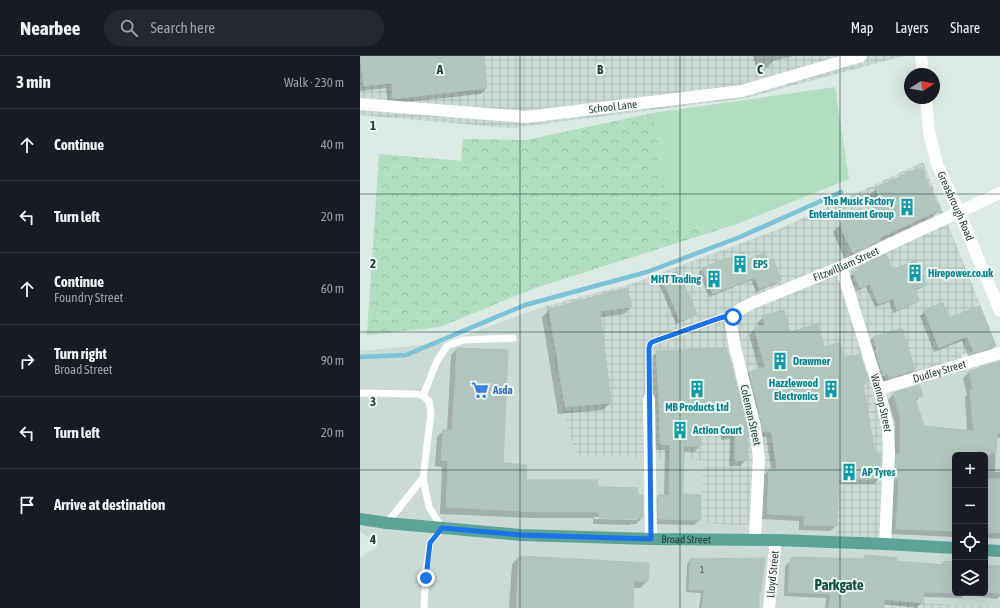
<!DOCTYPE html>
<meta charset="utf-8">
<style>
body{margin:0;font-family:"Asap Condensed",sans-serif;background:#242831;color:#f1f3f6}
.controls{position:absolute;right:12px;bottom:12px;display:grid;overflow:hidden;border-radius:6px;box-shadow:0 4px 16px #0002}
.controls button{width:36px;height:36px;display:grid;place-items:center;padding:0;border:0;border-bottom:1px solid #363941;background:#171b24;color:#f1f3f6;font:20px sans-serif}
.compass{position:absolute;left:544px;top:12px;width:36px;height:36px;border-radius:50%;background:#171b24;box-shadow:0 4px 16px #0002;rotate:79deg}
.stop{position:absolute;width:12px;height:12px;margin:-9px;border:3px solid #1a73e8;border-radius:50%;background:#fff}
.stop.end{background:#1a73e8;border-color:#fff;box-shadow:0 1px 4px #0008}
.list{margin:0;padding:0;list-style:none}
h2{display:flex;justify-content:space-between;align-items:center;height:52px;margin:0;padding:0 16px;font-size:17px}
h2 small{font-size:13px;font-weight:400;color:#9ea1a6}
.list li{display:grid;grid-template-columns:26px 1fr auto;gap:12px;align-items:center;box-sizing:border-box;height:72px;padding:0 16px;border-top:1px solid #363941}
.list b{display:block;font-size:15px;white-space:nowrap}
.list p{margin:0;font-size:13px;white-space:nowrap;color:#9ea1a6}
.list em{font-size:13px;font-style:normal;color:#9ea1a6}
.icon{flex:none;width:22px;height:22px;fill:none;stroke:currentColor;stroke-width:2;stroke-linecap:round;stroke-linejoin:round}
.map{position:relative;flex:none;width:640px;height:552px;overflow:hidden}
header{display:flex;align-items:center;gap:24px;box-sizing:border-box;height:56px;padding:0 20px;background:#171b24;border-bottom:1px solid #363941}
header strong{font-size:19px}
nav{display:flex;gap:22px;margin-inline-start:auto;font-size:14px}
.search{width:280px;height:36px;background:#242831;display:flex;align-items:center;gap:10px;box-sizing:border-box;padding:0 14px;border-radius:22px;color:#9ea1a6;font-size:15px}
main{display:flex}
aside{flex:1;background:#171b24}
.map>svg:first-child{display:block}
.built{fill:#cadad4;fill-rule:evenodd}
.industrial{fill:url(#industrial-grid)}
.park{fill:url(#park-crowns)}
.garden{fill:#b2dec1}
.shadow{fill:#0003;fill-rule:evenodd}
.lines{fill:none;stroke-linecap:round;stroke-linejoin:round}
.stream{stroke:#7dc2d6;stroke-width:4.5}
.building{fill:#b1c5be;stroke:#aec4bc}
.service{stroke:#fff;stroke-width:7}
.minor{stroke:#fff;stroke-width:12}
.primary{stroke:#5ca496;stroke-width:12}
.route{stroke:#1a73e8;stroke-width:5}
.grid{fill:none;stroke:#1d3a34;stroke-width:1;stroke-opacity:0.55}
.labels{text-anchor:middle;stroke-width:4;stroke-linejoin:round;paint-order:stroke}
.number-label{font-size:9px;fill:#425d56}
.street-label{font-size:11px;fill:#1d3a34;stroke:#ecf7f2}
.culture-label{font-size:11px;font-weight:bold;fill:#0d838f;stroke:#ecf7f2;text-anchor:start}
.shop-label{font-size:11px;font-weight:bold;fill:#366cbe;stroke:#ecf7f2;text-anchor:start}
.district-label{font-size:15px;font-weight:bold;fill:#174e44;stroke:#ecf7f2}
.grid-label{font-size:13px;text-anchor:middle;font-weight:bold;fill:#1d3a34;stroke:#ecf7f2;stroke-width:4;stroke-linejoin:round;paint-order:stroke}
</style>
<header>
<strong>Nearbee</strong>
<div class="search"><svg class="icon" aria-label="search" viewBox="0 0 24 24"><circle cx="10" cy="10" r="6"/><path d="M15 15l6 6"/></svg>Search here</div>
<nav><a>Map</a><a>Layers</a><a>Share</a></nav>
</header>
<main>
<aside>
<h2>3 min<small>Walk · 230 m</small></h2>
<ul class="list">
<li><svg class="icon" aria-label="ahead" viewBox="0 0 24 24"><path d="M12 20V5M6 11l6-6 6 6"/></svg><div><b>Continue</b></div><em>40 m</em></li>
<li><svg class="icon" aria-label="left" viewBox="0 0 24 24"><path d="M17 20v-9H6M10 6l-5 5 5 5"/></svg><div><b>Turn left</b></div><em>20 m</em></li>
<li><svg class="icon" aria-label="ahead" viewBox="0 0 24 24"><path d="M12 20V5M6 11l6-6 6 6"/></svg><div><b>Continue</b><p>Foundry Street</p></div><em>60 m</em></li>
<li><svg class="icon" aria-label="right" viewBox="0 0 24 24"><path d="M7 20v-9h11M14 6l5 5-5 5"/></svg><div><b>Turn right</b><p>Broad Street</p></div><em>90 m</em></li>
<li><svg class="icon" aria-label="left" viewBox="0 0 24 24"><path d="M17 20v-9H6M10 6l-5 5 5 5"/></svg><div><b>Turn left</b></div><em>20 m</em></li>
<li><svg class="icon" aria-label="arrive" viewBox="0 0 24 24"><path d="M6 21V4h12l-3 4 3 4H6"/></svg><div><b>Arrive at destination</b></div></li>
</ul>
</aside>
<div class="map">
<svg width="640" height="552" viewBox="0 0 640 552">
<defs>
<pattern id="industrial-grid" width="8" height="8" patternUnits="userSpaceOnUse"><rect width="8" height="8" fill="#cadad4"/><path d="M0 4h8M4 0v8" fill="none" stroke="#adbcb7"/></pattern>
<pattern id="park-crowns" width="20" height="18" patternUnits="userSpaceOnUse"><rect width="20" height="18" fill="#b2dec1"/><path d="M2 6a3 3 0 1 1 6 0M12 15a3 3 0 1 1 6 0" fill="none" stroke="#99bfa6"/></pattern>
</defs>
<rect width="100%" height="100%" fill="#dceae5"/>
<path class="built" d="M185,250L203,353L216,399L343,404L342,467L387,470L392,405L446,406L478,448L476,486L519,333L640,297V551L563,547L525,543L524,552H0V502L18,490L0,475V295L84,287ZM595,399H625V537H595Z"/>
<path class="industrial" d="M0,0H544L386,42L151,72L0,59Z
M563,106L636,289L601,299L603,309L519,333L528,373L525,488L476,486L478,448L459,447L446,406L392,405L388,470L342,467L343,404L216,399L203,353L185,250L271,228L422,172Z
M524,543L563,547L640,551V552H524Z"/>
<path class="park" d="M293,57L313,175L377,168L175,232L80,271L7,279L19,98L101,105L103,83L166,84Z"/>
<path class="garden" d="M475,31L489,123L377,168L313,175L293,57Z"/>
<path class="shadow" d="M0,0H123L126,32L121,38L28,48L26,32L0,35Z
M393,0H433L413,5L408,11L397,14Z
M516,133L579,154L572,161L517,187L512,192L485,204L473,176L480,169L514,153L508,140Z
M387,206H408L420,224L417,227L396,236L391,224L349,241L339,216L343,213Z
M500,212L532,215L565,228L561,232L554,235L558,245L554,248L533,257L529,246L515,251L506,231L496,235L490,221Z
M318,216L336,258L332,261L316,268L298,226L302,223Z
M271,251L264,258L240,261L250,347L243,354L198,358L182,261L189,254Z
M565,255L589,263L635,290L630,295L609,302L602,285L574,296L560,260Z
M403,261L429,277L463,293L483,304L507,324L505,326V328L502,332L519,422L514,428H477L476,470L470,475L439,474V465L402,463L404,419L409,414H411L406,380L398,381L384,322L389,316L399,314L389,279L395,273L399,272L397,267Z
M513,282L554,314L548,320L524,327L523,323L517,325L508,287Z
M97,293L147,295L142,408L165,425L237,432L282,462L276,468H271L270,469L233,468V462H170L80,458L82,411L75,410L77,381L83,375H87L91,299ZM234,461L277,462V464L234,463Z
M297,296L386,381V404L380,410H369L370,383L361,384V375L340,374V390L334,396L323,395L322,439L340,463L334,469L293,468L292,446L298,440H304L305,394H294V351L291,302Z
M640,306V382H636L635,416H640V483L625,482V399H595V481L531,478L534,402L535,367L528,344L534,337L561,339L555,346L563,371L607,375L605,341L607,339L603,322L609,316L618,313L620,312Z
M505,500L535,506L580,510L584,506L595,507V537H625V510L640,511V540L637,543L609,539H604L601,542L563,541L562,546L557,552L523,548V552H465L466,542L424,540L425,510L434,502L502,504Z
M159,501L287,525L280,532H273L270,552H149L152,508Z
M330,504L398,537V552H339L341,537L326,536L327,508Z"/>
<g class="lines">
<path class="stream" d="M0,301L46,299L165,249L287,216L380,181L481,136"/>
</g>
<path class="building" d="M0,0H124L127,32L33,43L32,27L4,30Z
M561,111L580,154L519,182L520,185L493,197L479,168L522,148L515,132Z
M384,196L387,204L405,197L408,205L413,203L421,224L399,233L395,221L353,238L342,212Z
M526,198L532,214L556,204L566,229L555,233L559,245L537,254L533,243L518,248L510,228L500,232L493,216L500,213L499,211Z
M318,215L337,258L320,265L302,222Z
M267,232L272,251L240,255L251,347L205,351L189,253Z
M583,247L589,262L620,250L636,290L614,297L607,280L579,292L564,254Z
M424,254L430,276L458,268L464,291L480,287L484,302L500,298L508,324L506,325V328L503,329L515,397L521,398L520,423H479L477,470L444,469V460L407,458L409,413H417L411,375L403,376L402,368L389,316L405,311L394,272L405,269L402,260Z
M542,272L555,314L529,322L528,318L523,320L515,294H517L513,281Z
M97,292L148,294L143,407L167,409L166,424H238V431L278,432V439H283V462H277V463L239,462V456H177L86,451L88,405L81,404L83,374H92Z
M366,292L374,319L388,371L389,379L387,380V404L375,405V378L366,379L367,369H341V390H324L323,438L341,439V464L298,463V439H309L310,389L300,388L299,345L296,295Z
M640,305V377H637L636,397L631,396V399H595V475L536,473L539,423H535L536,398H540V361L533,337L559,329L563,340L555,342L564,370L614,375L611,354H612L610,334H613L609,315L620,312L619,311Z
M625,423H640V477L625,476Z
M505,499L537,502L536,505L583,509L584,505L595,506V537L564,536L563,547L524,543V552H469L471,538L428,536L430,504L434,501L505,503Z
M159,500L289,507L288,526L274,525L273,552H156Z
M405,502L401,536H399V552H342L344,534H329L330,503Z
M625,509L640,510V538L625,536Z"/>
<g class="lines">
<path class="service" d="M0,337L56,338L63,340L69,345L71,357L63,422
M63,340L77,305L87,290L104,284L153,282
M289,343V292L290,288L292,286L360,262L368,260L373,261
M27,467L63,422L69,451L82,472L70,487L66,515L64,552"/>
<g class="minor">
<path d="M561,0L563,18"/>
<path id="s1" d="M566,42L569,76L577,108L599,156L640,255"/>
<path id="s2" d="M0,48L166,61L382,35L501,0"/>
<path id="s3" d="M481,211L519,333L528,373L529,399L525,488"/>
<path id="s4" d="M519,333L640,297"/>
<path d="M289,343L291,483"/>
<path id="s5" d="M395,483L399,402L395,370L388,343L375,291L371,268L373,261L379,254L390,248L481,211L640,137"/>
<path id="s6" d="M409,552L416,484"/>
</g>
<g class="primary">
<path id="s7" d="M0,463L27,467L161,479L291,483L416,484L525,488L595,492"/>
<path d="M625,494L640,495"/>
</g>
</g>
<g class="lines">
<path class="route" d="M66,522L70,487L82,472L161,479L291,483L289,292L290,288L292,286L360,262L368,260L373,261"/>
</g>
<path class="grid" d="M160,0V552M320,0V552M480,0V552M0,138H640M0,276H640M0,414H595M625,414H640"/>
<defs>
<g id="building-bare" transform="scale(1.38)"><path d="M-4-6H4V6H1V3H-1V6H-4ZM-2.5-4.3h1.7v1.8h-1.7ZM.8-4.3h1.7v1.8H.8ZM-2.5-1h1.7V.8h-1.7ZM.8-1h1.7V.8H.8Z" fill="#0f9aa8" stroke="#ecf7f2" stroke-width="2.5" paint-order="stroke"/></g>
<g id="supermarket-bare" transform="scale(1.38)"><path d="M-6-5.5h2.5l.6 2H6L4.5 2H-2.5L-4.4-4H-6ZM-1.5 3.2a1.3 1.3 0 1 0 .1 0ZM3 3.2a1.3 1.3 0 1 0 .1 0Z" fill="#3f7fe0" stroke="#ecf7f2" stroke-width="2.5" paint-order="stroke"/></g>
</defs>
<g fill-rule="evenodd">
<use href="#building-bare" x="547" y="151"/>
<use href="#building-bare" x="380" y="208"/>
<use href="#building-bare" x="555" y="217"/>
<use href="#building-bare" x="354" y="223"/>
<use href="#building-bare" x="420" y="305"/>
<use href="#building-bare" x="337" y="333"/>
<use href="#building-bare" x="471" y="333"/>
<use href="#supermarket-bare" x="120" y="334"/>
<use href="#building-bare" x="320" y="374"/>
<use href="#building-bare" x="489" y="416"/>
</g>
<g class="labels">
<g class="number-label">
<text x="342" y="517">1</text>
</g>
<g class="street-label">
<text dy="4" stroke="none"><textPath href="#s2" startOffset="254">School Lane</textPath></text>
<text dy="4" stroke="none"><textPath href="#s1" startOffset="113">Greasbrough Road</textPath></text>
<text dy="4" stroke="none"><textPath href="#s5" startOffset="351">Fitzwilliam Street</textPath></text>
<text dy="4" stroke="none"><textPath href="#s4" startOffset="63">Dudley Street</textPath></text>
<text dy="4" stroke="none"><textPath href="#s3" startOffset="142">Wannop Street</textPath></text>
<text transform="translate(391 359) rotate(77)" y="4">Coleman Street</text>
<text dy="4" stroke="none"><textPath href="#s7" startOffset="327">Broad Street</textPath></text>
<text dy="4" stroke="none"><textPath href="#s6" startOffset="34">Lloyd Street</textPath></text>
</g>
<g class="culture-label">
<text x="534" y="149" text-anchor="end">The Music Factory<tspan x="534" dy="13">Entertainment Group</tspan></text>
<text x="393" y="212">EPS</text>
<text x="568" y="221">Hirepower.co.uk</text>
<text x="341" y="227" text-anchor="end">MHT Trading</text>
<text x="433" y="309">Drawmer</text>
<text x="458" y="331" text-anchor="end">Hazzlewood<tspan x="458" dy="13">Electronics</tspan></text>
<text x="337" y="355" text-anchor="middle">MB Products Ltd</text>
<text x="333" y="378">Action Court</text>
<text x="502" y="420">AP Tyres</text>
</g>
<g class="shop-label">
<text x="133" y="338">Asda</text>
</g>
<g class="district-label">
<text x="479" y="534">Parkgate</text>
</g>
</g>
<g class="grid-label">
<text x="80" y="18">A</text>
<text x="240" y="18">B</text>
<text x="400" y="18">C</text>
<text x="13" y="74">1</text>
<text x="13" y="212">2</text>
<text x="13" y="350">3</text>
<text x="13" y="488">4</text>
</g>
</svg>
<div class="controls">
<button>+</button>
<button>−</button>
<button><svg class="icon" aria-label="locate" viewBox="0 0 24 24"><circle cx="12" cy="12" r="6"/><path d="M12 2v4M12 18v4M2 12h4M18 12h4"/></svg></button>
<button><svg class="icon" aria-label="layers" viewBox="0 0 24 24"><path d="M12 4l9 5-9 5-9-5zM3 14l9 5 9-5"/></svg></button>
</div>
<svg class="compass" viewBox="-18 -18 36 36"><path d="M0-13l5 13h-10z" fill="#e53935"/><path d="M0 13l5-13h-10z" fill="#9ea1a6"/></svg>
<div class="stop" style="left:373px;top:261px"></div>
<div class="stop end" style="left:66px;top:522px"></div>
</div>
</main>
